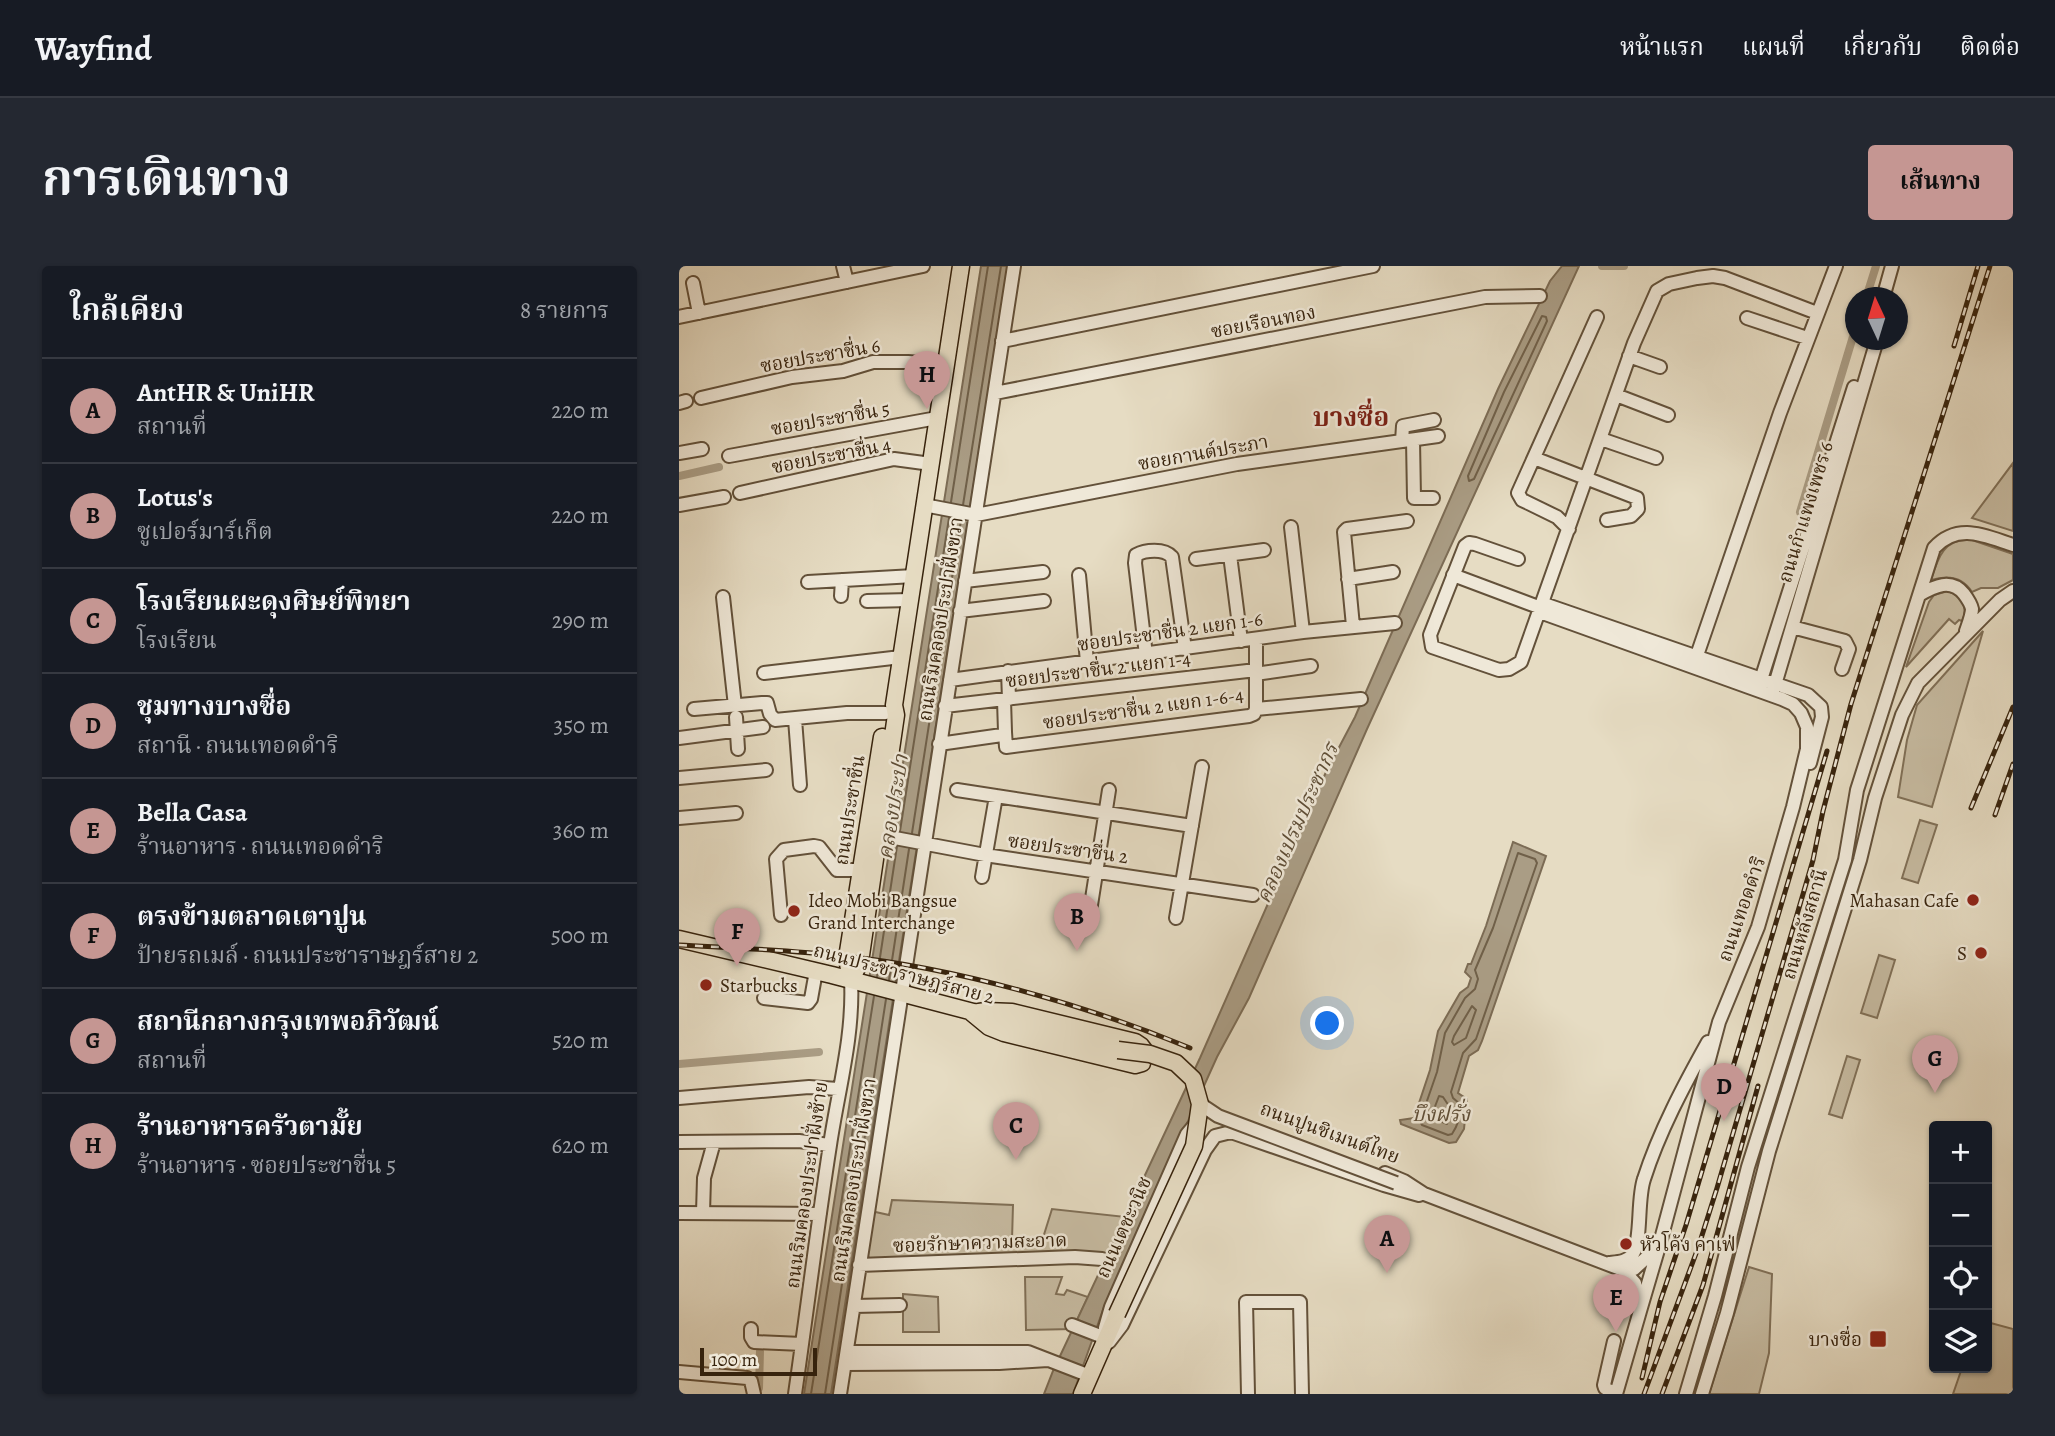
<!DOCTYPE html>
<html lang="th">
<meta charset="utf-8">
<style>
body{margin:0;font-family:Alegreya,"Noto Serif Thai",serif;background:#242831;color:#f1f3f6}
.controls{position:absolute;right:21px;bottom:21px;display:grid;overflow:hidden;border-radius:7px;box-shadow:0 2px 5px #0004}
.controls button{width:63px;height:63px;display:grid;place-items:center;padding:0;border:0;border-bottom:2px solid #363941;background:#171b24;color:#f1f3f6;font:35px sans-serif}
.compass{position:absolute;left:1166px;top:21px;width:63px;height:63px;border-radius:50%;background:#171b24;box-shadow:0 2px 5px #0004;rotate:356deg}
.scale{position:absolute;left:21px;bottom:18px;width:117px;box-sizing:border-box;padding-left:7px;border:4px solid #37230d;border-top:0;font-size:19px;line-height:24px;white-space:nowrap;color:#37230d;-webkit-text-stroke:5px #efe8d8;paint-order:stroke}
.you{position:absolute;left:649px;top:758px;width:24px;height:24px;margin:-18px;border:5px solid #fff;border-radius:50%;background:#1a73e8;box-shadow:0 0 0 10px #1a73e833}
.badge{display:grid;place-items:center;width:46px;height:46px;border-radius:50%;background:#c59692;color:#111;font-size:23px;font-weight:700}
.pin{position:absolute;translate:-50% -58px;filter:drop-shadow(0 2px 4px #0008)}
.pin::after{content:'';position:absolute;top:37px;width:24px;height:21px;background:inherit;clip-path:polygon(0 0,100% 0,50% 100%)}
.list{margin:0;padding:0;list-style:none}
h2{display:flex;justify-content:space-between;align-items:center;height:91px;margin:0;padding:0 28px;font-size:30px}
h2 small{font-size:23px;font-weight:400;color:#9ea1a6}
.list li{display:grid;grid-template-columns:46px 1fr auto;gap:21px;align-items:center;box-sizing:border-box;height:105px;padding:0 28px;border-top:2px solid #363941}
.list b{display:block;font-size:26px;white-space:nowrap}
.list p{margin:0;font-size:23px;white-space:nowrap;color:#9ea1a6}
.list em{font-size:23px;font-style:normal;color:#9ea1a6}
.icon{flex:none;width:38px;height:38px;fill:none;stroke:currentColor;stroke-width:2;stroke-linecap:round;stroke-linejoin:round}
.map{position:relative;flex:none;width:1334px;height:1128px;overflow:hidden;border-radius:7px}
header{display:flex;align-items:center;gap:42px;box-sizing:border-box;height:98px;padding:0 35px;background:#171b24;border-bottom:2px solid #363941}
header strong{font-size:33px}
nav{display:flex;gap:38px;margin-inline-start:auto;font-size:24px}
.intro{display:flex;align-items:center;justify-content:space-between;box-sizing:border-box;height:168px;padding:0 42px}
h1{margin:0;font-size:49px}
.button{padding:18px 32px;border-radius:7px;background:#c59692;color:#111;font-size:24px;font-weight:700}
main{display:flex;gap:42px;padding:0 42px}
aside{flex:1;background:#171b24;border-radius:7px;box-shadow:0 2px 5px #0004}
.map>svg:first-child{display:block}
.green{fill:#c8bda4;stroke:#807058;stroke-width:2}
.water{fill:#aa9d85;stroke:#7c6c55;stroke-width:2}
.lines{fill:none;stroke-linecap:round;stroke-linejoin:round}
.shore{stroke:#706049;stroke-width:2}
.canal{stroke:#aa9d85;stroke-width:8}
.minor-casing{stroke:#63513a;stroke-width:16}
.major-casing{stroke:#37230d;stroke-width:19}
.minor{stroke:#efe8d8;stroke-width:12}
.major{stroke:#e6dcc3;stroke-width:16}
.rail-casing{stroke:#37230d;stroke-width:5}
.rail{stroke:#efe8d8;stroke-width:2.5;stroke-dasharray:8;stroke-linecap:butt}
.minor-bridge-casing{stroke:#63513a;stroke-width:16;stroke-linecap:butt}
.major-bridge-casing{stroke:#37230d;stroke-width:19;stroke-linecap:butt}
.minor-bridge{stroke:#efe8d8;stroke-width:12}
.major-bridge{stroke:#e6dcc3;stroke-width:16}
.poi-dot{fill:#8f2418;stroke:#efe8d8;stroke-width:2.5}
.labels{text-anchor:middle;stroke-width:5;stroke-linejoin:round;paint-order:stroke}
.street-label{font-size:19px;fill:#37230d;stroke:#efe8d8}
.poi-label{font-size:19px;fill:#37230d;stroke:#efe8d8;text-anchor:start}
.water-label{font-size:21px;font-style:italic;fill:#5f4e37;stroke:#efe8d8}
.district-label{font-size:26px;font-weight:bold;fill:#7a1f14;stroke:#efe8d8}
</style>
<header>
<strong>Wayfind</strong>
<nav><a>หน้าแรก</a><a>แผนที่</a><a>เกี่ยวกับ</a><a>ติดต่อ</a></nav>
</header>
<div class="intro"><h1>การเดินทาง</h1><a class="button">เส้นทาง</a></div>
<main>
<aside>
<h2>ใกล้เคียง<small>8 รายการ</small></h2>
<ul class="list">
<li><span class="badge">A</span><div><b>AntHR &amp; UniHR</b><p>สถานที่</p></div><em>220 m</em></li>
<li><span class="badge">B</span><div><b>Lotus's</b><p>ซูเปอร์มาร์เก็ต</p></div><em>220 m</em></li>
<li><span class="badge">C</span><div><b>โรงเรียนผะดุงศิษย์พิทยา</b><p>โรงเรียน</p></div><em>290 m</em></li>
<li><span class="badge">D</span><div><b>ชุมทางบางซื่อ</b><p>สถานี · ถนนเทอดดำริ</p></div><em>350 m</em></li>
<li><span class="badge">E</span><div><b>Bella Casa</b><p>ร้านอาหาร · ถนนเทอดดำริ</p></div><em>360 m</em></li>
<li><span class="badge">F</span><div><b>ตรงข้ามตลาดเตาปูน</b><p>ป้ายรถเมล์ · ถนนประชาราษฎร์สาย 2</p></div><em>500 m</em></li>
<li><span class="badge">G</span><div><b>สถานีกลางกรุงเทพอภิวัฒน์</b><p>สถานที่</p></div><em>520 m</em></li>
<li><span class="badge">H</span><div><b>ร้านอาหารครัวตามั้ย</b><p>ร้านอาหาร · ซอยประชาชื่น 5</p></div><em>620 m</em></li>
</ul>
</aside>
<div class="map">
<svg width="1334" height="1128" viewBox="0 0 1334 1128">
<rect width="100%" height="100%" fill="#e6dcc3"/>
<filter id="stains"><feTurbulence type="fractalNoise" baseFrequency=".00286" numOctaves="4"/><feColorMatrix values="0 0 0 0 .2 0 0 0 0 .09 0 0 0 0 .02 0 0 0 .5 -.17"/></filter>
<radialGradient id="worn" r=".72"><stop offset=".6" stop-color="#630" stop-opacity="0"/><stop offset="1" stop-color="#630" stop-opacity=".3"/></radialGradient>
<path class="green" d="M1334,197V265L1293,252Z
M1293,274L1334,288V314L1319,322H1302L1293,326C1283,310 1268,309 1252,314C1259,291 1265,272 1293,274Z
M1269,325C1282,330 1290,341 1283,355L1280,354L1276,358L1270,353L1227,401L1250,336L1255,329Z
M1304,365L1253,541L1219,531L1228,474L1238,439Z
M1241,554L1258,559L1239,617L1223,612Z
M1200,689L1216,694L1198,752L1182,747Z
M213,738H217L156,1128H152Z
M1168,790L1181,794L1163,852L1150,848Z
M213,934L334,939L333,974L363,975L373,943L447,951L427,991L184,993L192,945L210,949Z
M1070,1001L1093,1008L1090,1087L1080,1128H1030Z
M346,1011H383L377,1028L385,1029L388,1024L409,1031L394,1063L347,1064Z
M224,1028L259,1031L260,1066H224Z
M1308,1056L1334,1063V1128H1274L1283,1102H1308Z"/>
<path class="water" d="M302,0H329L152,1128H125Z
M883,0H900L688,463L570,732L538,791L425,1041L394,1128H365L374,1105L521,792L647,506L676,451L819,123L871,15Z
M834,576L867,590L803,775L799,784L790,790L779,827L788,833L785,863L777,876L770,877L722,858L721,854L735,852L751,804L759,765L781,727L789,721L792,712L786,706L789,698H792L807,660Z"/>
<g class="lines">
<path class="shore" d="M863,50L867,51L868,55L795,213L790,215L789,210L825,126Z
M272,236L309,0
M284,239L322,0
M221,565L270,252
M233,567L282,254
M839,587L856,593L858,597L797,773L784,787L772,826L774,832L781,838C782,849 779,859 773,868L769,869L743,859L741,855L758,806L766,767L786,732L796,723L799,713L796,704L814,662Z
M198,711L218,580
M210,714L230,583
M793,740L797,744L787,772L775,779L773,776L775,770Z
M760,830L764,831L772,843L768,858L752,851Z
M132,1128L195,730
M146,1128L207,733"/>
<path class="canal" d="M923,0H945
M1187,32L1197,0
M0,210L40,201
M1121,246L1176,64
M0,798L140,786
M80,1122L81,1085"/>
<g class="minor-casing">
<path id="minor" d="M164,0L168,16
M14,17L20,47
M1204,32L1213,0
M0,51L244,0
M1068,52L1128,72
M323,75L694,0
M950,90L981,101
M316,127L806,31L861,30
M937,129L989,149
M22,132L113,111L164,105L194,96H229L267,99
M0,137L7,135
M922,173L977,192
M734,174L735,232H754
M723,175L724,160L755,154
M0,187L23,183
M50,190L258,152
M855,192L958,232L959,243L952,250L928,254
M61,227L215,193L252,198
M0,239L45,231
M245,239L297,249L558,198L759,170
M612,261L624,366
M890,263L878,251L843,234L839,227L918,51
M551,289L562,375
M517,293L585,284
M839,293L796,278L790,277L786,280L751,369L753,381L820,404L830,403L842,396L955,77L978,25L990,18L1018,12L1034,10L1046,12L1138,47
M400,309L408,396
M774,309L862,342
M669,313L714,306
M286,315L364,306
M129,316L235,310
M1240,329C1256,320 1272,312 1285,328C1288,332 1292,338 1293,343C1293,349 1289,359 1287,365
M162,330L163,314
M44,331L56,440
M188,335L231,334
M868,339L1129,429L1142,441L1143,451L1131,497
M281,345L365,335
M861,346L1103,433L1114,438L1122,447L1128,461V483L1114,541L1079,661L1040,756L981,977L961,1045
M674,360L665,266L668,263L728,255
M1113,361L1166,375L1170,383L1163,403
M467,389L456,297L457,289C466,284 485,282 493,291L506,383
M1014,401L1101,147L1157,0
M329,405L330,433
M85,407L222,391
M576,408L632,400
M271,414L624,366L716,357
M1080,420L1175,121
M1095,422L1198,74
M266,440L577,404
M15,443L83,437H88L91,448L96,454L168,447H207
M577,443L682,433
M57,451L59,483
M116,453L121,519
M326,466L327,481L570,450L575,448L577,443V373
M0,472L84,461
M260,478L323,469L326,466L325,434
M0,512L87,504
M278,524L513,560
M0,552L57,547
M200,569L306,589L574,629
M303,611L317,530
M412,639L430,524
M102,649L97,593L105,584L135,580L140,581L158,604H183
M497,652L523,501
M85,732L129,737L132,733L137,705
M0,832L130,821L159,823
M0,876L120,875L150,879
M706,907L725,915L745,928
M740,926L944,1004L956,1017L961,1045L937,1128
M0,947L141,948
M24,947L25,912L35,876
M930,997C939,996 948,996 954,988C963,973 958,933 965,913C980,866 1005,819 1029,776
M180,999L396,991L423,993
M944,1004L955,1003L978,982
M175,1040L221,1039
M393,1059L424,1071
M426,1062L432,1041L508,868L518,856
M72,1063V1071L75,1076L123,1078
M935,1075L925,1119L926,1122L936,1128
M430,1076L443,1059L526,884L536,870L552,866L705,919L740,929
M168,1086H349L411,1110
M166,1098L320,1097L369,1094
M0,1106L68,1112L72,1115L75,1128
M116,1128C128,1045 138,962 151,879C159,825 175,769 172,714
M161,1128L335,0
M569,1128L567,1036H621L623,1128
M1007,1128L1036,1030L1069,901L1166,594L1178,524L1255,282C1279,256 1306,270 1334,279
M1023,1128L1048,1047L1090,885L1181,594L1196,532L1223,449L1239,417L1321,334L1334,325"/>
</g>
<g class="major-casing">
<path id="major" d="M0,673L153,709L439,784
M172,714L181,696L217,449L215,439L282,0
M172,714L168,692L203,471
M307,745L333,746L456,776L462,780L465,784L463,797L456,799L325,767L310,761L293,747Z
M403,1128L438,1048"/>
</g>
<use href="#minor" class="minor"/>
<use href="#major" class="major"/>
<g class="rail-casing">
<path id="rail" d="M1275,80L1299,0
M1292,542L1334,441
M1316,549L1334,498
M0,679C55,682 111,684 165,690C278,702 407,739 511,782
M963,1112L981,1036L1007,959L1148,485
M965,1128L1019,982L1038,922L1134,594L1144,545L1172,438L1311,0
M983,1128L1024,1019L1079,820"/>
</g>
<use href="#rail" class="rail"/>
<g class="minor-bridge-casing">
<path id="minor-bridge" d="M521,838L539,850L717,917"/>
</g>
<g class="major-bridge-casing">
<path id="major-bridge" d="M438,1048L515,880L521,838L514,813L497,797L471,788L439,784"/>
</g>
<use href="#minor-bridge" class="minor-bridge"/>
<use href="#major-bridge" class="major-bridge"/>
</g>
<g class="poi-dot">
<circle cx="1294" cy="634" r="7"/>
<circle cx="115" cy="645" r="7"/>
<circle cx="1302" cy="687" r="7"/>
<circle cx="27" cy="719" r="7"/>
<circle cx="947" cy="978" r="7"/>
<rect x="1190" y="1064" width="18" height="18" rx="3.5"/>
</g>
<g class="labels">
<g class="street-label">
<text transform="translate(584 55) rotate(-11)" y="7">ซอยเรือนทอง</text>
<text transform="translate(141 89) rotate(-10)" y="7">ซอยประชาชื่น 6</text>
<text transform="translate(151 152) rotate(-10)" y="7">ซอยประชาชื่น 5</text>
<text transform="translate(524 186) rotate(-10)" y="7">ซอยกานต์ประภา</text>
<text transform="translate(152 189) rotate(-11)" y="7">ซอยประชาชื่น 4</text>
<text transform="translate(1126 246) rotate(-73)" y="7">ถนนกำแพงเพชร 6</text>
<text transform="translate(261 353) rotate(-81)" y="7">ถนนริมคลองประปาฝั่งขวา</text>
<text transform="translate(491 365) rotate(-8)" y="7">ซอยประชาชื่น 2 แยก 1-6</text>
<text transform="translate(419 403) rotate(-7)" y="7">ซอยประชาชื่น 2 แยก 1-4</text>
<text transform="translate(464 442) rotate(-8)" y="7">ซอยประชาชื่น 2 แยก 1-6-4</text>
<text transform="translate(170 544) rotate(-81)" y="7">ถนนประชาชื่น</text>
<text transform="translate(389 582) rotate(8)" y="7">ซอยประชาชื่น 2</text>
<text transform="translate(1062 643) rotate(-71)" y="7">ถนนเทอดดำริ</text>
<text transform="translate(1125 658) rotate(-73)" y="7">ถนนหลังสถานี</text>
<text transform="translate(225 707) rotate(15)" y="7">ถนนประชาราษฎร์สาย 2</text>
<text transform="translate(651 866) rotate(20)" y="7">ถนนปูนซิเมนต์ไทย</text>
<text transform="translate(174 914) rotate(-81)" y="7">ถนนริมคลองประปาฝั่งขวา</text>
<text transform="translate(127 919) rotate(-82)" y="7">ถนนริมคลองประปาฝั่งซ้าย</text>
<text transform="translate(444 961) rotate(-66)" y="7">ถนนเตชะวนิช</text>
<text transform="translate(301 976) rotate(-2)" y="7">ซอยรักษาความสะอาด</text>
</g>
<g class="poi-label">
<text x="129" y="641">Ideo Mobi Bangsue<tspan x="129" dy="22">Grand Interchange</tspan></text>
<text x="1280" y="641" text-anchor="end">Mahasan Cafe</text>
<text x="1288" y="694" text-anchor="end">S</text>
<text x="41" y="726">Starbucks</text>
<text x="961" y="985">หัวโค้ง คาเฟ่</text>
<text x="1183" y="1080" text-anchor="end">บางซื่อ</text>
</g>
<g class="water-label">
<text transform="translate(214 541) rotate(-81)" y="7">คลองประปา</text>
<text transform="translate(618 557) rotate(-66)" y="7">คลองเปรมประชากร</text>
<text x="762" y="855">บึงฝรั่ง</text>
</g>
<g class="district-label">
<text x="672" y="160">บางซื่อ</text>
</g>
</g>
<rect width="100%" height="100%" filter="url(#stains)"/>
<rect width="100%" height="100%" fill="url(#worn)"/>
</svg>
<div class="controls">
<button>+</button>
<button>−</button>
<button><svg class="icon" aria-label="locate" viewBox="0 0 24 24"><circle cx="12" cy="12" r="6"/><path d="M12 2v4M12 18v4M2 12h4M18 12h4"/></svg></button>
<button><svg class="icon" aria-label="layers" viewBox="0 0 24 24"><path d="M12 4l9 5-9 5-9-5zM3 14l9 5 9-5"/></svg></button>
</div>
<svg class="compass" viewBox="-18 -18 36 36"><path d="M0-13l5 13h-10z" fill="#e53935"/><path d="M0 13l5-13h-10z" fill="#9ea1a6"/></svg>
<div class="scale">100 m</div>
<div class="you"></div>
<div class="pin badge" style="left:708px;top:1007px">A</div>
<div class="pin badge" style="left:398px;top:685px">B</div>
<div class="pin badge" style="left:337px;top:894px">C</div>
<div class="pin badge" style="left:1045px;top:855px">D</div>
<div class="pin badge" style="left:937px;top:1066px">E</div>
<div class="pin badge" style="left:58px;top:700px">F</div>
<div class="pin badge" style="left:1256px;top:827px">G</div>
<div class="pin badge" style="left:248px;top:143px">H</div>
</div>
</main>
